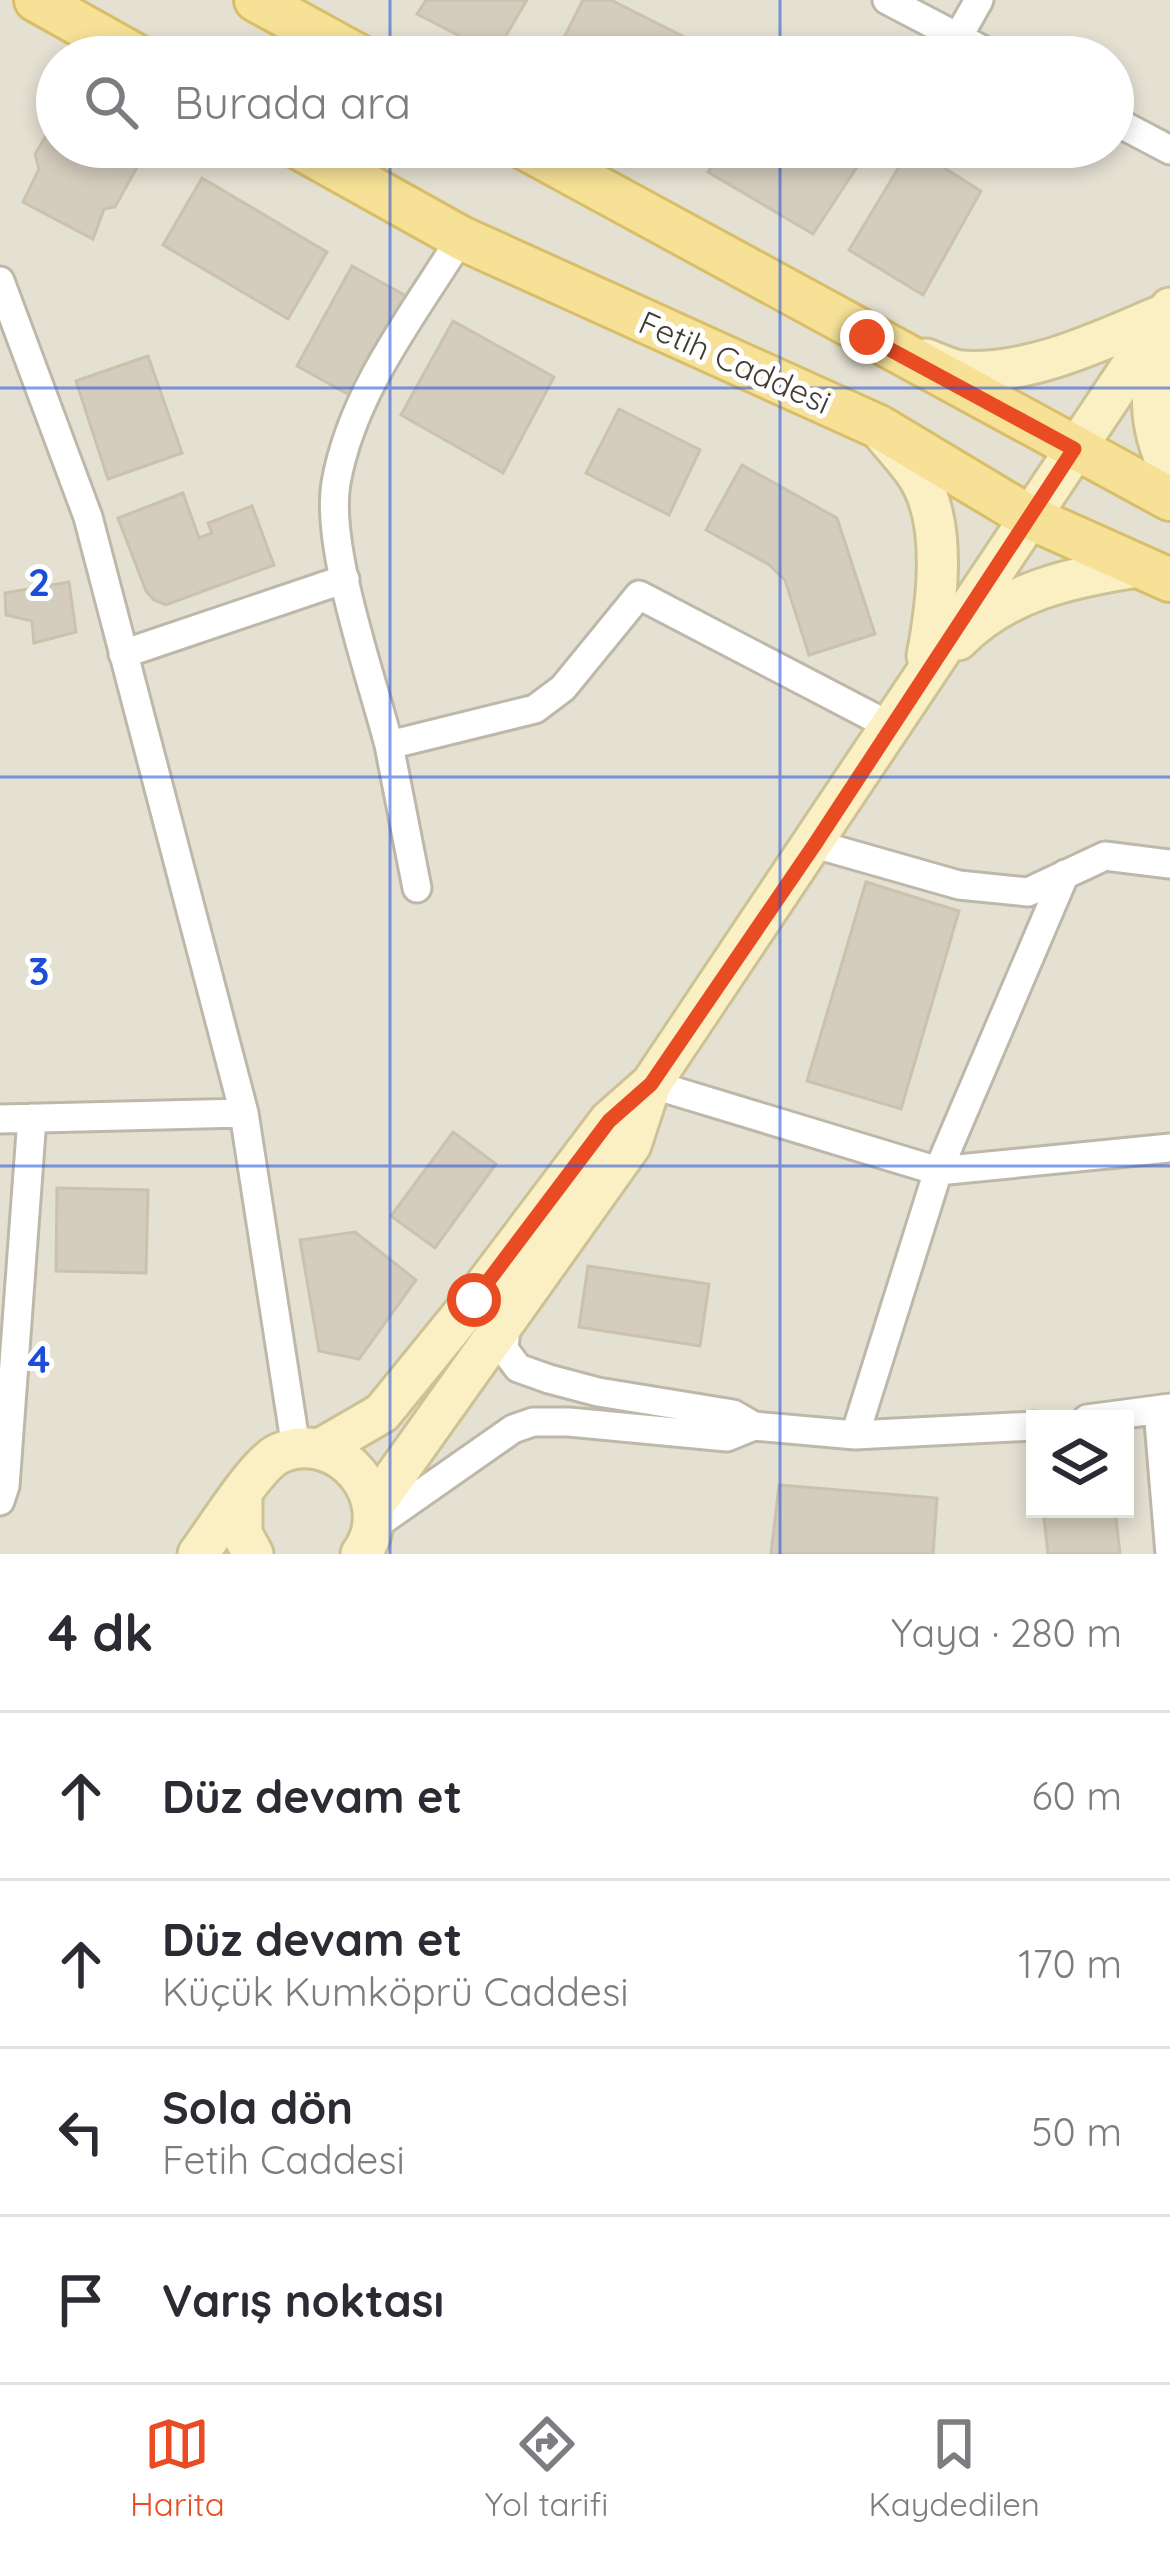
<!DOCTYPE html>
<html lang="tr">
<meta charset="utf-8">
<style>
body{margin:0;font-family:Quicksand,sans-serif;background:#f2f2f3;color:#2b2b33}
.controls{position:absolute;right:36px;bottom:36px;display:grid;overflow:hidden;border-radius:0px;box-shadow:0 6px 18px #0003}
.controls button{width:108px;height:108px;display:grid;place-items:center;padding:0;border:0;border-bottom:3px solid #e1e1e2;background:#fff;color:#2b2b33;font:60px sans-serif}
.stop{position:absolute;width:36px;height:36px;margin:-27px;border:9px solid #e94c22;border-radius:50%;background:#fff}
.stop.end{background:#e94c22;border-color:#fff;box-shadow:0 3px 12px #0008}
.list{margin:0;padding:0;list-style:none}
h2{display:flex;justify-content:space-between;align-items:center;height:156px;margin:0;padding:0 48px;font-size:51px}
h2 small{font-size:39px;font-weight:400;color:#7c7c81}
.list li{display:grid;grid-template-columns:78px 1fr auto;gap:36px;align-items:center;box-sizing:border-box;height:168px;padding:0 48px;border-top:3px solid #e1e1e2}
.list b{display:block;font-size:45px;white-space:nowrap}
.list p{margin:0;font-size:39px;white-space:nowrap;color:#7c7c81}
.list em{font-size:39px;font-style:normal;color:#7c7c81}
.icon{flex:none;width:66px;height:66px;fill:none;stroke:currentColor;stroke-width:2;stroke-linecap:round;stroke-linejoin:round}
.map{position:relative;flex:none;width:1170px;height:1554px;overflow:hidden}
.search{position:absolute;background:#fff;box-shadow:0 6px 18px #0003;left:36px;right:36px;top:36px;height:132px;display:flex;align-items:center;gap:30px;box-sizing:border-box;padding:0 42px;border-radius:66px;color:#7c7c81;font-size:45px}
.sheet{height:828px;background:#fff}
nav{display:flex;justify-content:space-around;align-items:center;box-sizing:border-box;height:168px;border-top:3px solid #e1e1e2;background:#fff;font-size:33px;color:#7c7c81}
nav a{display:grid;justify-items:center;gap:6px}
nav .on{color:#e94c22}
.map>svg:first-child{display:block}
.residential{fill:#e4e0d2;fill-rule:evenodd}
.building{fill:#d4ccbd;stroke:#cbc2ae;stroke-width:3}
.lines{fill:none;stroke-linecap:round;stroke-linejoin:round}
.street-casing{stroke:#beb8aa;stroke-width:33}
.secondary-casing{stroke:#cdc296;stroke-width:45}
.primary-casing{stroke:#d9be69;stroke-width:48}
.street{stroke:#fff;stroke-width:27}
.secondary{stroke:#faf0c4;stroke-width:39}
.primary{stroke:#f6e197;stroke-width:42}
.route{stroke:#e94c22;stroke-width:15}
.grid{fill:none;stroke:#1d4ed8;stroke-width:3;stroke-opacity:0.55}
.labels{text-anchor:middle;stroke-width:10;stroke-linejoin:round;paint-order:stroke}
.street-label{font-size:33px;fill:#423d34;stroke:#fff}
.grid-label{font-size:39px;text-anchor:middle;font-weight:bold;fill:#1d4ed8;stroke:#fff;stroke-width:10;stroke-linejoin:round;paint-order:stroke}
</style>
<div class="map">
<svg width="1170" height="1554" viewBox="0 0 1170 1554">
<rect width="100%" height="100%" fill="#f0ede4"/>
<path class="residential" d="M0,0H1170V1554H0ZM57,57H1113V147H57ZM1035,1419H1125V1509H1035Z"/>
<path class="building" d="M426,0H527L495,54L417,14Z
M583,0H611L686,38L676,57H554Z
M57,118V147H136L145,153L115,207L104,209L93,239L23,202L39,169L35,154Z
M725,147H870L813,234L708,172Z
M911,147L981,191L923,295L849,250Z
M202,178L327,252L288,319L163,245Z
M352,266L408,297L353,397L297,366Z
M453,321L554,377L503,473L401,415Z
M148,356L182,453L108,479L76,381Z
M619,409L700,450L669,515L586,473Z
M742,465L837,518L875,634L809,655L785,580L768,564L706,530Z
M183,493L199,538L212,533L208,523L252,506L274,565L166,605L154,600L146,591L118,518Z
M69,582L76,632L34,643L32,621L6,615L5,593Z
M866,882L959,911L901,1109L807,1081Z
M453,1132L496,1164L435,1248L391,1216Z
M57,1188L148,1190L146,1273L56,1271Z
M355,1232L416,1280L359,1359L319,1351L300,1240Z
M588,1266L709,1284L700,1346L579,1327Z
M779,1485L937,1498L933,1554H771Z
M1043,1509H1115L1120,1554H1048Z"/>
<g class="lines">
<g class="street-casing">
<path id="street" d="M887,0L996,57
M958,37L979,0
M1113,120L1170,150
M461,238C413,315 352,392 336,483C325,547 372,679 389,745L535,709L563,688L639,595L890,726
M0,281L88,517L244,1113L296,1448
M123,654L345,579
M389,745L417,888
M815,844L959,885L1028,892L1105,856L1170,864
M651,1084L938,1171L1170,1148
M0,1119L244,1113
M506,1325L504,1349L518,1368L549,1379L598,1392L733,1414L754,1426L855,1435L1035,1426
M1158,1410L1170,1554
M1087,1419L1170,1408
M855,1435L938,1171L1065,874
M0,1501L5,1486L32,1118
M373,1527L513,1429L533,1422H569L727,1437L754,1426"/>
</g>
<g class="secondary-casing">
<path id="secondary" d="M1162,336C1150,388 1146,421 1170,471
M926,359C937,363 950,370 961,371C1031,376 1104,339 1167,313
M882,432C894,447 908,461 918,477C948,525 937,604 927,656
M958,640C1006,591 1072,577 1138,567
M320,1449L382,1413L474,1300L609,1121L651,1084L1170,308
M242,1496V1534L253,1554
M373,1507L631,1145L650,1087
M198,1554C216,1530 256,1465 278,1454C339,1426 400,1500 361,1554"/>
</g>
<g class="primary-casing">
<path id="primary" d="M36,0L138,57
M256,0L360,57
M298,147L461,238L879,427L1029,517L1170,580
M523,147L1170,499"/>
</g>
<use href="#street" class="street"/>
<use href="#secondary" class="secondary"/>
<use href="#primary" class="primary"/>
</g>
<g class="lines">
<path class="route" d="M474,1300L609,1121L651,1084L815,844L1074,449L867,337"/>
</g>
<path class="grid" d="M390,0V57M780,0V57M390,147V1554M780,147V1554M0,388H1170M0,777H1170M0,1166H1170"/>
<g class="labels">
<g class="street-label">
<text transform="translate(735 362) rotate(24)" y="12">Fetih Caddesi</text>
</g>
</g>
<g class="grid-label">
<text x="39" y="596">2</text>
<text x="39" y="985">3</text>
<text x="39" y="1373">4</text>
</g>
</svg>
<div class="controls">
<button><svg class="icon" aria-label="layers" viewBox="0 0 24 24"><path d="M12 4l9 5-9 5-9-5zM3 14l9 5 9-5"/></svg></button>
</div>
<div class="stop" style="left:474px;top:1300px"></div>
<div class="stop end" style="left:867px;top:337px"></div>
<div class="search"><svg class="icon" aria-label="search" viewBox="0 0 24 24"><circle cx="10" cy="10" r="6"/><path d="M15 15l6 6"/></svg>Burada ara</div>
</div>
<section class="sheet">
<h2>4 dk<small>Yaya · 280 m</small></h2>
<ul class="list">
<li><svg class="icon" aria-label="ahead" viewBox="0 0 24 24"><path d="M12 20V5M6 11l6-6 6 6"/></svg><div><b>Düz devam et</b></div><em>60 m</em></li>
<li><svg class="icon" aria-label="ahead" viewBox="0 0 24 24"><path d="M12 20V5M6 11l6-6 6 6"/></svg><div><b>Düz devam et</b><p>Küçük Kumköprü Caddesi</p></div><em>170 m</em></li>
<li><svg class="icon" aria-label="left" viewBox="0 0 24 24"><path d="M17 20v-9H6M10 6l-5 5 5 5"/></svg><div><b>Sola dön</b><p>Fetih Caddesi</p></div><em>50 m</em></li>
<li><svg class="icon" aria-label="arrive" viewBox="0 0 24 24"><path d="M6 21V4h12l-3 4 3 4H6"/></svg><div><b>Varış noktası</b></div></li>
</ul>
</section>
<nav>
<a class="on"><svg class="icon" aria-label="map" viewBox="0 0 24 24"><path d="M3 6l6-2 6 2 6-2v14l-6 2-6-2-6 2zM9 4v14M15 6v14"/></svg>Harita</a>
<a><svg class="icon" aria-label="directions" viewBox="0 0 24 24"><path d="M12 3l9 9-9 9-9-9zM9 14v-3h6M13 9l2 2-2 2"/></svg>Yol tarifi</a>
<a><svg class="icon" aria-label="saved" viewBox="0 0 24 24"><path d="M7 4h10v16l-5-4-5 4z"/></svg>Kaydedilen</a>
</nav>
